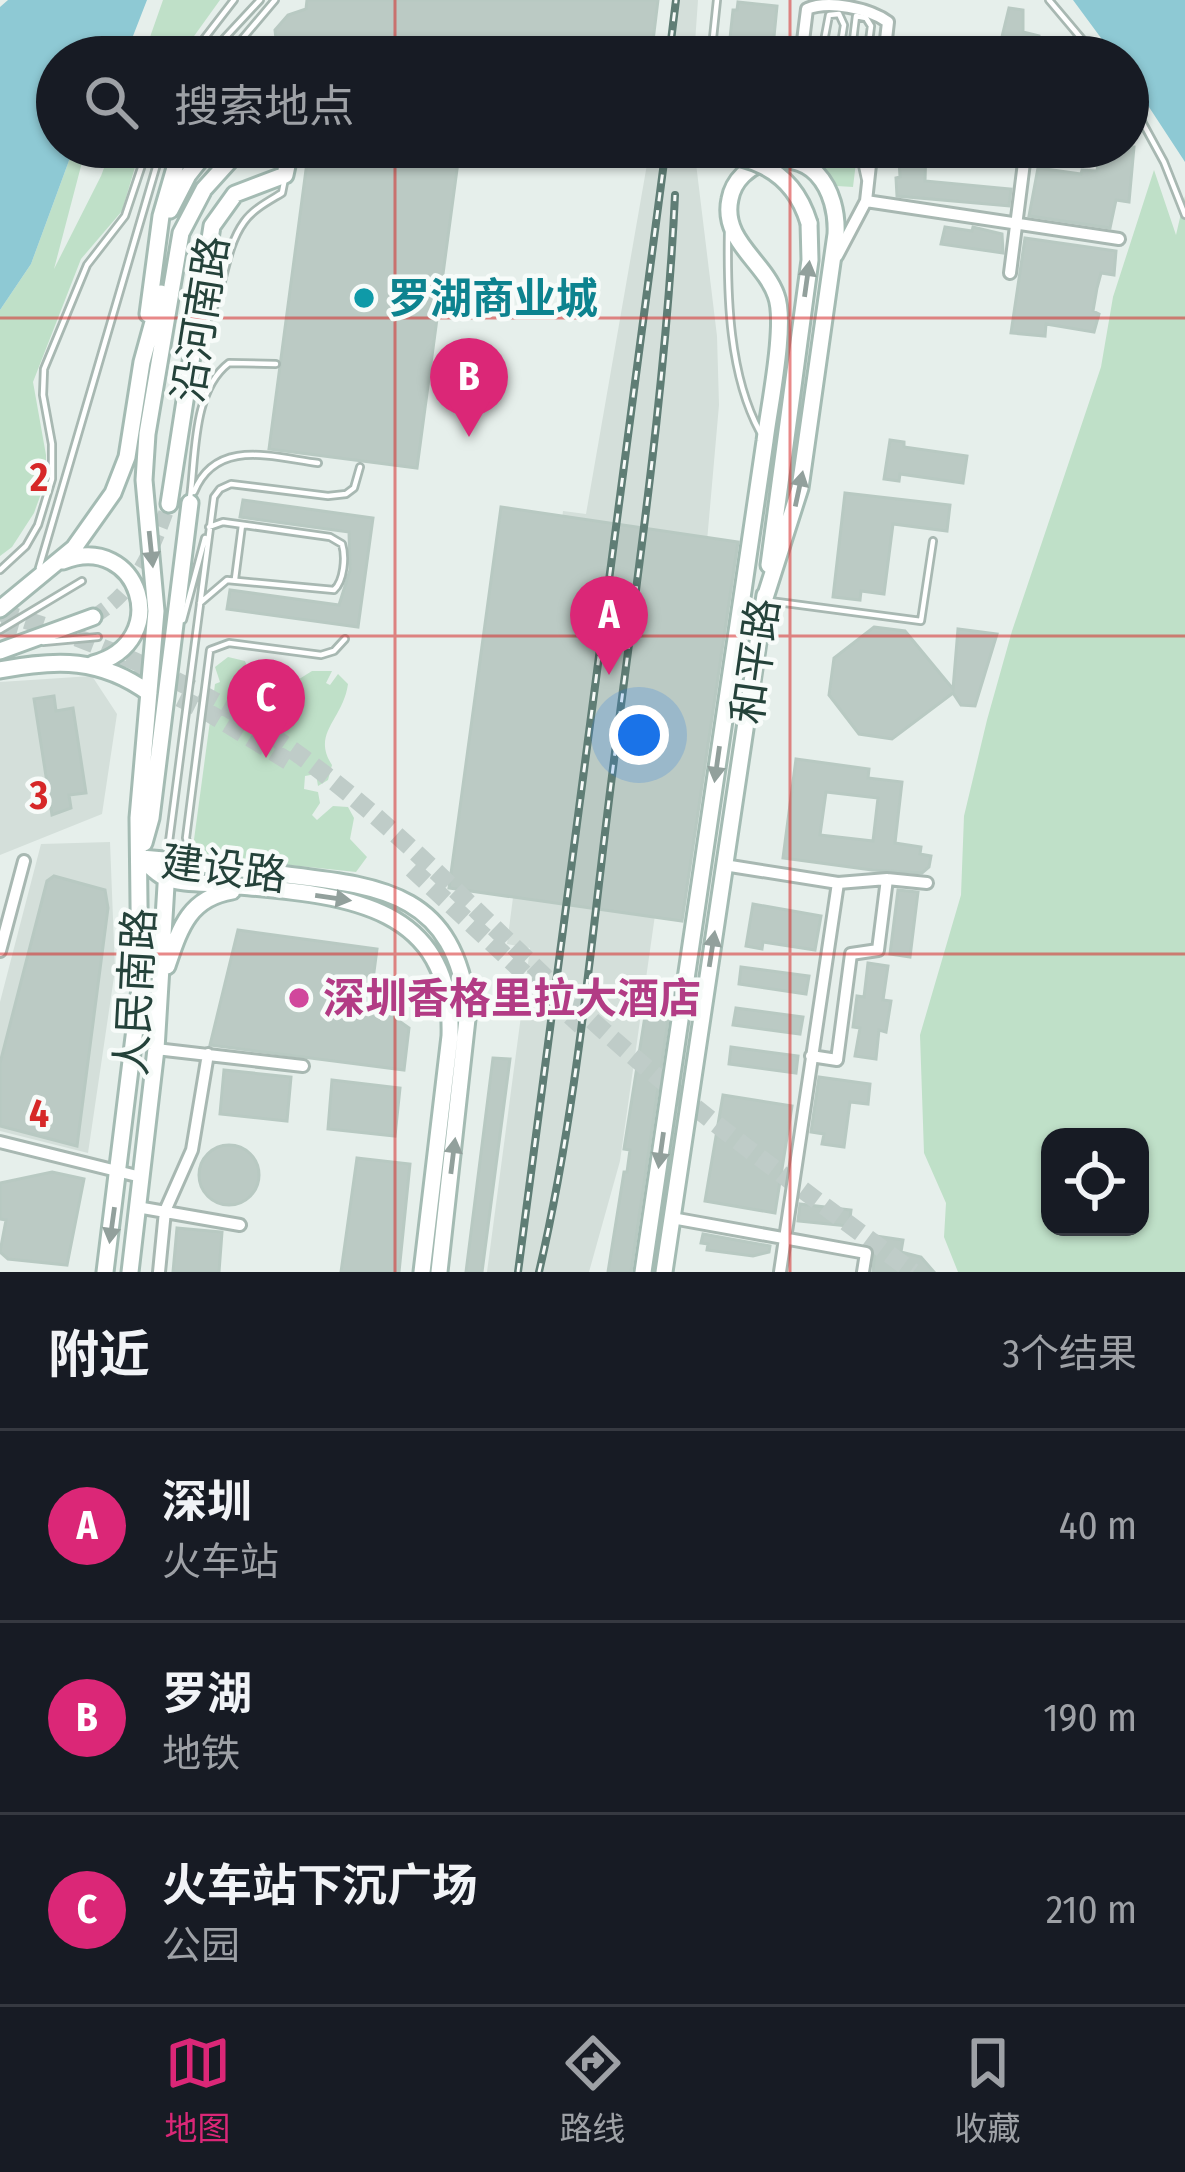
<!DOCTYPE html>
<html lang="zh">
<meta charset="utf-8">
<style>
body{margin:0;font-family:"Fira Sans Condensed","Noto Sans SC",sans-serif;background:#20242c;color:#f1f3f6}
.controls{position:absolute;right:36px;bottom:36px;display:grid;overflow:hidden;border-radius:24px;box-shadow:0 3px 9px #0004}
.controls button{width:108px;height:108px;display:grid;place-items:center;padding:0;border:0;border-bottom:3px solid #363941;background:#171b24;color:#f1f3f6;font:60px sans-serif}
.you{position:absolute;left:639px;top:735px;width:42px;height:42px;margin:-30px;border:9px solid #fff;border-radius:50%;background:#1a73e8;box-shadow:0 0 0 18px #1a73e833}
.badge{display:grid;place-items:center;width:78px;height:78px;border-radius:50%;background:#db2777;color:#fff;font-size:39px;font-weight:700}
.pin{position:absolute;translate:-50% -99px;filter:drop-shadow(0 3px 6px #0008)}
.pin::after{content:'';position:absolute;top:63px;width:42px;height:36px;background:inherit;clip-path:polygon(0 0,100% 0,50% 100%)}
.list{margin:0;padding:0;list-style:none}
h2{display:flex;justify-content:space-between;align-items:center;height:156px;margin:0;padding:0 48px;font-size:51px}
h2 small{font-size:39px;font-weight:400;color:#9ea1a6}
.list li{display:grid;grid-template-columns:78px 1fr auto;gap:36px;align-items:center;box-sizing:border-box;height:192px;padding:0 48px;border-top:3px solid #363941}
.list b{display:block;font-size:45px;white-space:nowrap}
.list p{margin:0;font-size:39px;white-space:nowrap;color:#9ea1a6}
.list em{font-size:39px;font-style:normal;color:#9ea1a6}
.icon{flex:none;width:66px;height:66px;fill:none;stroke:currentColor;stroke-width:2;stroke-linecap:round;stroke-linejoin:round}
.map{position:relative;flex:none;width:1185px;height:1272px;overflow:hidden}
.search{position:absolute;background:#171b24;box-shadow:0 3px 9px #0004;left:36px;right:36px;top:36px;height:132px;display:flex;align-items:center;gap:30px;box-sizing:border-box;padding:0 42px;border-radius:66px;color:#9ea1a6;font-size:45px}
.sheet{height:732px;background:#171b24}
nav{display:flex;justify-content:space-around;align-items:center;box-sizing:border-box;height:168px;border-top:3px solid #363941;background:#171b24;font-size:33px;color:#9ea1a6}
nav a{display:grid;justify-items:center;gap:6px}
nav .on{color:#db2777}
.map>svg:first-child{display:block}
.built{fill:#d4dfda}
.green{fill:#bfe0c8;fill-rule:evenodd}
.water{fill:#8ec9d4}
.building{fill:#bbcac4;stroke:#b8c9c2;stroke-width:3;fill-rule:evenodd}
.lines{fill:none;stroke-linecap:round;stroke-linejoin:round}
.secondary-tunnel{stroke:#bfccc8;stroke-width:15;stroke-dasharray:15 8;stroke-linecap:butt}
.highway-tunnel{stroke:#bfccc8;stroke-width:18;stroke-dasharray:18 9;stroke-linecap:butt}
.lane-casing{stroke:#a8b8b2;stroke-width:10}
.street-casing{stroke:#a8b8b2;stroke-width:16}
.secondary-casing{stroke:#a4bbb3;stroke-width:21}
.lane{stroke:#fff;stroke-width:4.5}
.street{stroke:#fff;stroke-width:10}
.secondary{stroke:#fff;stroke-width:15}
.rail-casing{stroke:#5f7d75;stroke-width:8}
.rail{stroke:#f7fbf9;stroke-width:3;stroke-dasharray:9;stroke-linecap:butt}
.secondary-bridge-casing{stroke:#a4bbb3;stroke-width:21;stroke-linecap:butt}
.secondary-bridge{stroke:#fff;stroke-width:15}
.oneway{fill:#92a09c}
.grid{fill:none;stroke:#d62828;stroke-width:3;stroke-opacity:0.55}
.culture-dot{fill:#0f9aa8;stroke:#f7fbf9;stroke-width:4.5}
.hotel-dot{fill:#d1479c;stroke:#f7fbf9;stroke-width:4.5}
.labels{text-anchor:middle;stroke-width:9;stroke-linejoin:round;paint-order:stroke}
.culture-label{font-size:42px;font-weight:bold;fill:#0d838f;stroke:#f7fbf9;text-anchor:start}
.street-label{font-size:42px;fill:#24423a;stroke:#f7fbf9}
.hotel-label{font-size:42px;font-weight:bold;fill:#b23c85;stroke:#f7fbf9;text-anchor:start}
.grid-label{font-size:39px;text-anchor:middle;font-weight:bold;fill:#d62828;stroke:#f7fbf9;stroke-width:9;stroke-linejoin:round;paint-order:stroke}
</style>
<div class="map">
<svg width="1185" height="1272" viewBox="0 0 1185 1272">
<rect width="100%" height="100%" fill="#e6efeb"/>
<path class="built" d="M673,0H698L694,57H666Z
M650,147H694L717,336L719,405L705,564L620,1161L589,1272H487L530,948L507,944L563,511L586,514Z
M92,676L117,714L102,814L0,855V682Z
M110,842L115,970L88,1153L0,1131V1002L41,844Z"/>
<path class="green" d="M163,0H220L179,57H143Z
M74,147H86L54,269L101,176L112,147H141L122,211L81,259L33,382L46,455V480L34,513L12,547L0,556V310L31,264Z
M796,147L857,154L853,187L837,186C824,171 809,166 795,153Z
M1154,170L1176,235L1185,196V1272H958L944,1237L946,1203L924,1153L920,1035L961,895L964,816L987,720L1012,631L1101,367L1113,297ZM1050,1137H1140V1227H1050Z
M228,657L245,661L250,674L268,666L286,680L296,681L312,671H332L326,683L330,685L338,674L348,684C343,720 311,733 332,765L328,780L318,786L316,774L305,776L304,789L318,792L320,803L312,815L317,820L333,806L348,807L354,818L350,839L367,857L356,872L205,856L193,847L215,684L220,682L215,667Z"/>
<path class="water" d="M8,0H147L133,36L119,57H57V147H74L31,264L0,310V7Z
M1073,0H1185V162L1128,75V57H1115Z"/>
<path class="building" d="M307,0H658L651,57H278L275,30L288,15L306,9Z
M738,2L777,6L772,57H728L733,10H737Z
M1009,8L1023,10V32L1039,36V57H925L926,42L999,49Z
M309,147H460L417,468L269,449Z
M899,147H926L925,181L1011,189L1009,206L897,196L896,178L900,177L899,159L903,153Z
M1066,147H1134L1129,202L1116,200L1110,228L1029,216L1038,168L1081,174L1082,170L1097,171L1099,157L1066,153Z
M945,227L972,231L973,227L1002,234L1003,253L941,244Z
M1025,238L1116,251L1114,275L1101,273L1097,288L1093,311L1099,314L1094,332L1046,324L1045,336L1011,333Z
M890,440L904,442V447L967,456L963,483L900,474L899,481L884,479Z
M845,493L950,505L947,531L893,524L884,594L861,591L860,600L833,597Z
M243,500L373,518L358,627L227,609L230,590L339,605L350,570L349,532L240,517Z
M501,507L738,542L682,921L449,888Z
M874,627L905,631L953,689L958,629L997,634L975,706L961,705L953,693L892,739L859,734L829,695L834,658Z
M54,696L56,711L73,708L86,793L69,795L71,808L52,815L34,699Z
M796,759L869,769L868,778L902,782L895,843L921,847L920,854L931,856L929,867L922,873L872,870L783,858ZM826,792L878,798L873,841L820,835Z
M54,876L105,890L108,908L77,1146L0,1126V1063L47,881Z
M898,890L918,892L910,957L890,954Z
M753,904L821,916L815,950L763,942L762,949L746,946Z
M238,930L377,949L372,987L382,1009L409,1028L404,1070L210,1045Z
M868,963L888,966L883,1000L891,1001L886,1032L879,1030L876,1059L855,1056L860,1028L853,1027L857,996L864,997Z
M741,967L809,976L806,994L739,984Z
M648,997L671,1000L631,1272H608L624,1172H627L630,1150L624,1149Z
M736,1008L803,1017L800,1034L733,1025Z
M731,1047L798,1056L796,1073L729,1064Z
M493,1058L510,1059L482,1272H466Z
M224,1070L291,1077L287,1121L220,1114Z
M819,1077L870,1084L868,1104L850,1102L844,1147L822,1144L824,1134L811,1132Z
M332,1080L400,1088L395,1136L328,1129Z
M723,1095L792,1106L775,1213L705,1201Z
M199 1175a30 30 0 1 1 60 0a30 30 0 1 1-60 0Z
M357,1158L410,1164L399,1272H341Z
M52,1172L84,1179L67,1265L8,1259L0,1252L6,1220L0,1219V1183Z
M800,1204L851,1210L849,1226L798,1221Z
M177,1228L222,1232L219,1272H173Z
M703,1234L770,1246L769,1252L753,1256L707,1250L708,1244L701,1243Z
M876,1236L903,1240L901,1252L921,1257L934,1272H873Z"/>
<g class="lines">
<path class="secondary-tunnel" d="M93,617C137,591 152,550 169,504"/>
<path class="highway-tunnel" d="M0,612C107,644 211,690 302,757C411,837 503,942 605,1032C702,1118 809,1194 913,1272
M0,626L41,638
M107,662L204,710L288,761
M412,869L581,1026"/>
<g class="lane-casing">
<path id="lane" d="M1049,0L1097,57
M190,57L234,0
M207,57L260,0
M227,57L275,0
M711,57L717,0
M821,57L829,15L839,14L844,25L839,57
M851,57L856,16L866,18L871,26L867,57
M1128,96L1164,162L1185,215
M773,147L788,148
M858,147L865,179
M728,232C727,297 729,375 760,432
M201,330C226,299 221,254 244,222C253,209 269,201 282,193L285,178
M194,492C216,438 272,457 318,463
M190,498C196,456 192,391 229,363L276,364
M39,568L162,147
M0,570L26,546L38,525L52,479V444L43,395L44,369L87,265L125,216L148,147
M235,579L242,525
M770,601L921,621L933,541
M200,603L227,580L334,590C344,581 346,557 342,544L330,537L223,522L209,527
M183,620L205,538
M0,630L82,581
M43,642L98,637
M167,857L214,497L220,489L231,484L328,496L346,494L354,488L360,467
M199,857L190,852L186,838L210,650L229,643L321,655L334,651L345,639"/>
</g>
<g class="street-casing">
<path id="street" d="M801,57L807,9C828,0 869,8 888,22L884,57
M985,158L986,147
M866,201L1119,239
M837,256L866,201L872,147
M1010,273L1026,147
M724,865L838,883L887,879L927,883
M0,951L24,861
M156,1049L303,1066
M811,1056L837,1060L851,954L878,950L887,879
M0,1142L141,1177
M137,1207L240,1225
M672,1218L866,1253L863,1272
M159,1272L165,1211L192,1150L208,1054
M780,1272L838,883"/>
</g>
<g class="secondary-casing">
<path id="secondary" d="M170,210L188,175L210,147
M148,314L161,216L181,147
M169,504L212,226L235,194L285,175L291,147
M63,561C139,531 175,642 93,664
M769,565L810,260L809,223
M0,609L74,548L113,493L127,457L142,362L161,293
M0,651L93,617
M0,670C57,659 101,658 149,693
M144,843L151,818L190,503
M140,858C187,861 233,868 279,874C378,886 454,890 468,1010L439,1272
M143,860C149,865 157,874 164,877C179,884 203,883 220,884C325,895 454,893 450,1036L422,1272
M167,966C180,928 189,898 232,891
M105,1272L140,988L138,818L156,611L144,480L147,434L181,233L204,189L242,147
M130,1272L156,1049L167,869
M643,1272L765,441C769,407 787,323 776,295C764,261 721,240 730,199C737,161 790,146 817,174C832,190 837,214 836,234L800,488L764,601
M664,1272L765,595"/>
</g>
<use href="#lane" class="lane"/>
<use href="#street" class="street"/>
<use href="#secondary" class="secondary"/>
<g class="rail-casing">
<path id="rail" d="M669,57L676,0
M518,1272L666,147
M539,1272C577,1109 591,941 612,776C636,583 666,389 675,195"/>
</g>
<use href="#rail" class="rail"/>
<g class="secondary-bridge-casing">
<path id="secondary-bridge" d="M667,147C729,155 788,153 809,223"/>
</g>
<use href="#secondary-bridge" class="secondary-bridge"/>
</g>
<defs><path id="oneway-solid" d="M-6-.8H1V-3.2L6.5 0L1 3.2V.8H-6Z" transform="scale(3)"/></defs>
<g class="oneway">
<use href="#oneway-solid" transform="translate(807 279) rotate(-82)"/>
<use href="#oneway-solid" transform="translate(799 489) rotate(-78)"/>
<use href="#oneway-solid" transform="translate(151 549) rotate(84)"/>
<use href="#oneway-solid" transform="translate(717 764) rotate(98)"/>
<use href="#oneway-solid" transform="translate(333 898) rotate(8)"/>
<use href="#oneway-solid" transform="translate(712 949) rotate(-81)"/>
<use href="#oneway-solid" transform="translate(661 1150) rotate(98)"/>
<use href="#oneway-solid" transform="translate(453 1156) rotate(-83)"/>
<use href="#oneway-solid" transform="translate(112 1225) rotate(98)"/>
</g>
<path class="grid" d="M395,0V57M790,0V57M395,147V1272M790,147V1272M0,318H1185M0,636H1185M0,954H1185"/>
<circle class="culture-dot" cx="364" cy="298" r="12"/>
<circle class="hotel-dot" cx="299" cy="998" r="12"/>
<g class="labels">
<g class="culture-label">
<text x="388" y="313">罗湖商业城</text>
</g>
<g class="street-label">
<text transform="translate(200 319) rotate(-81)" y="15">沿河南路</text>
<text transform="translate(755 661) rotate(-82)" y="15">和平路</text>
<text transform="translate(224 868) rotate(7)" y="15">建设路</text>
<text transform="translate(135 992) rotate(-87)" y="15">人民南路</text>
</g>
<g class="hotel-label">
<text x="323" y="1013">深圳香格里拉大酒店</text>
</g>
</g>
<g class="grid-label">
<text x="39" y="491">2</text>
<text x="39" y="809">3</text>
<text x="39" y="1127">4</text>
</g>
</svg>
<div class="controls">
<button><svg class="icon" aria-label="locate" viewBox="0 0 24 24"><circle cx="12" cy="12" r="6"/><path d="M12 2v4M12 18v4M2 12h4M18 12h4"/></svg></button>
</div>
<div class="you"></div>
<div class="pin badge" style="left:609px;top:675px">A</div>
<div class="pin badge" style="left:469px;top:437px">B</div>
<div class="pin badge" style="left:266px;top:758px">C</div>
<div class="search"><svg class="icon" aria-label="search" viewBox="0 0 24 24"><circle cx="10" cy="10" r="6"/><path d="M15 15l6 6"/></svg>搜索地点</div>
</div>
<section class="sheet">
<h2>附近<small>3个结果</small></h2>
<ul class="list">
<li><span class="badge">A</span><div><b>深圳</b><p>火车站</p></div><em>40 m</em></li>
<li><span class="badge">B</span><div><b>罗湖</b><p>地铁</p></div><em>190 m</em></li>
<li><span class="badge">C</span><div><b>火车站下沉广场</b><p>公园</p></div><em>210 m</em></li>
</ul>
</section>
<nav>
<a class="on"><svg class="icon" aria-label="map" viewBox="0 0 24 24"><path d="M3 6l6-2 6 2 6-2v14l-6 2-6-2-6 2zM9 4v14M15 6v14"/></svg>地图</a>
<a><svg class="icon" aria-label="directions" viewBox="0 0 24 24"><path d="M12 3l9 9-9 9-9-9zM9 14v-3h6M13 9l2 2-2 2"/></svg>路线</a>
<a><svg class="icon" aria-label="saved" viewBox="0 0 24 24"><path d="M7 4h10v16l-5-4-5 4z"/></svg>收藏</a>
</nav>
